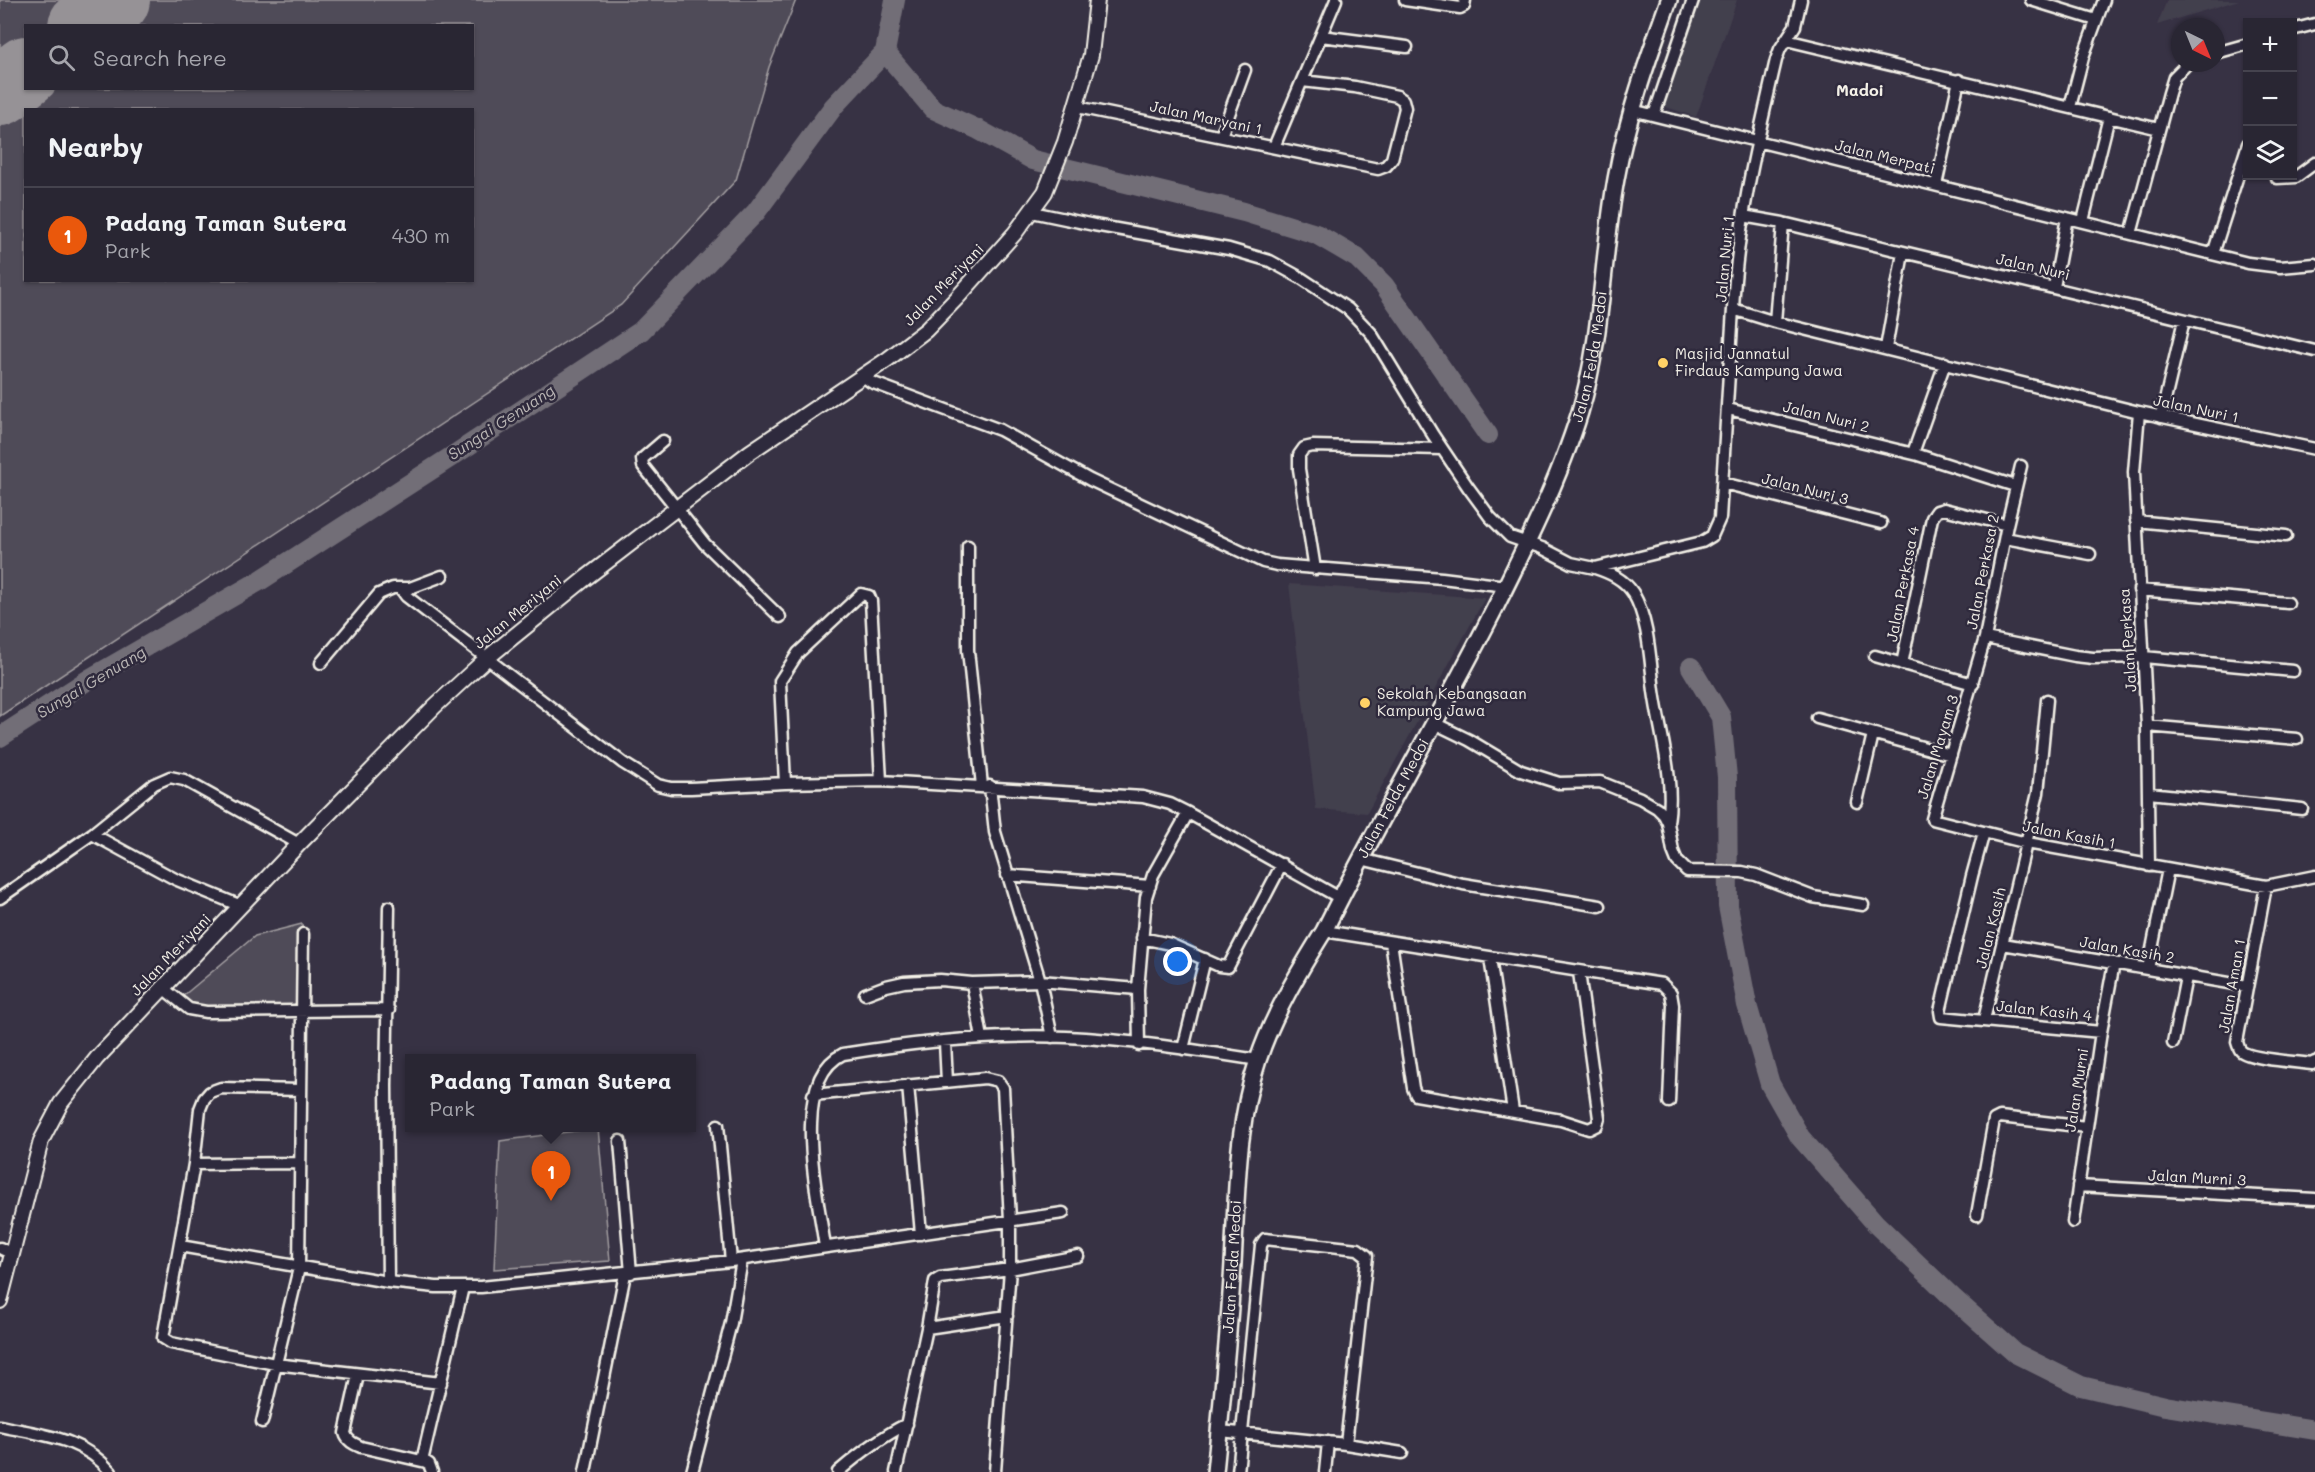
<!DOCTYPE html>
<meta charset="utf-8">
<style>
body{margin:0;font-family:Mali,sans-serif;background:#312e3b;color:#f1f3f6}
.controls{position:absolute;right:18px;top:18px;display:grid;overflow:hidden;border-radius:0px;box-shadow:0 2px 4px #0004}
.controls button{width:54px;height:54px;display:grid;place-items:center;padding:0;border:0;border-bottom:2px solid #45434e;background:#292633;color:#f1f3f6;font:30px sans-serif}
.compass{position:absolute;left:2171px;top:18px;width:54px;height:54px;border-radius:50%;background:#292633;box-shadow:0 2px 4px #0004;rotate:137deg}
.you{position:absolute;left:1178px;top:962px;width:21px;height:21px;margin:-15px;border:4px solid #fff;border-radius:50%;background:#1a73e8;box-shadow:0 0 0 9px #1a73e833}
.badge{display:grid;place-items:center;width:39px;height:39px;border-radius:50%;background:#ea580c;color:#fff;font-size:20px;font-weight:700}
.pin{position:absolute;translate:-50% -50px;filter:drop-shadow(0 2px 3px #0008)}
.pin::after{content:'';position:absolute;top:32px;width:21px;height:18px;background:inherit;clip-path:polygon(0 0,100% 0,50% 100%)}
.popup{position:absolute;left:405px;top:1054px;width:291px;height:78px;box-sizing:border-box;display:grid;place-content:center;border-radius:0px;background:#292633;filter:drop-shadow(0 2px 4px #0005);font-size:20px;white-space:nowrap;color:#a5a5ac}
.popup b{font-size:22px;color:#f1f3f6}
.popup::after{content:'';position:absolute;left:50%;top:100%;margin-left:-12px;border:12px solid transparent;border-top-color:#292633}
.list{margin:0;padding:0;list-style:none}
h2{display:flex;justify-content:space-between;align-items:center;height:78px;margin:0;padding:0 24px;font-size:26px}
h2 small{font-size:20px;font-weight:400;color:#a5a5ac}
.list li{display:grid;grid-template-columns:39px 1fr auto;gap:18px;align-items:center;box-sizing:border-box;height:96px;padding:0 24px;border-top:2px solid #45434e}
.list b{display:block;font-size:22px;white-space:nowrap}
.list p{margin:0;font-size:20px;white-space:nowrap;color:#a5a5ac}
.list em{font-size:20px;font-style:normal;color:#a5a5ac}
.icon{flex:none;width:33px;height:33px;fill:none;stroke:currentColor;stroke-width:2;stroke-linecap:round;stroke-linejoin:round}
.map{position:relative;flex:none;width:2315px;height:1472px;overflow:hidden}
.search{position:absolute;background:#292633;box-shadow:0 2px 4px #0004;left:24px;top:24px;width:450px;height:66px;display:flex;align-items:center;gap:15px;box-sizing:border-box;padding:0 21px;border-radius:0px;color:#a5a5ac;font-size:22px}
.panel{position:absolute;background:#292633;box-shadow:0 2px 4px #0004;left:24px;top:108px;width:450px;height:174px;border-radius:0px}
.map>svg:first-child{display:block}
.built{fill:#433f4e}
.green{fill:#504b59;stroke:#a29ea0;stroke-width:1.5;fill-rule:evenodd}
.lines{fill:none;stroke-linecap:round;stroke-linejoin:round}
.river{stroke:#726e77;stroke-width:20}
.runway{stroke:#969296;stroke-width:70}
.minor-casing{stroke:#f4f1e8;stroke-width:15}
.tertiary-casing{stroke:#f4f1e8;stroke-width:18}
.secondary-casing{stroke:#f4f1e8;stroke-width:20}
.minor{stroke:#2f2a3d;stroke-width:10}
.tertiary{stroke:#2f2a3d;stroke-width:14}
.secondary{stroke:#2f2a3d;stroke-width:15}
.poi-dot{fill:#ffd166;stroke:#2f2a3d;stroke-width:2}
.labels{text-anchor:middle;stroke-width:5;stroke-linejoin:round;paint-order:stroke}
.street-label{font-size:15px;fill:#f4f1e8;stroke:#2f2a3d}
.poi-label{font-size:15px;fill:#f4f1e8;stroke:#2f2a3d;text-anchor:start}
.neighbourhood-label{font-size:16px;font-weight:bold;fill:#f4f1e8;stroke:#2f2a3d}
.water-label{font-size:16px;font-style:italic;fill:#bab6b5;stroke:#2f2a3d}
</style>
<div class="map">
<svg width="2315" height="1472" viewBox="0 0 2315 1472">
<rect width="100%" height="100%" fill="#373244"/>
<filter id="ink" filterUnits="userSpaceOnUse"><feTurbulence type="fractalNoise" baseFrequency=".0167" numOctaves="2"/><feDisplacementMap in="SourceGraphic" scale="12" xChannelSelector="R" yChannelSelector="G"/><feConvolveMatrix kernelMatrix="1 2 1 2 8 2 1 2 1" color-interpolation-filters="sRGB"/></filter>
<g filter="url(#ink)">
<path class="built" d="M1700,0H1737L1696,117L1663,106Z
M2167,0H2239L2157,25Z
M1289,584L1485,598L1367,813L1316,809Z"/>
<path class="green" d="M0,0H796L769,67L736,180L621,305L0,716ZM26,26H472V88H26ZM26,110H472V280H26Z
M302,924V1012H206L177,1001L255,936Z
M598,1128L610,1261L494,1269L500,1141Z"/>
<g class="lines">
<path class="river" d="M885,52L933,109L979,130L1033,160L1244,212L1316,234L1357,258L1384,285L1488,435
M1691,667L1721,717L1727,777L1728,906L1747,1005L1770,1084L1800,1137L1876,1224L1953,1298L2015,1353L2081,1386L2165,1406L2315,1430
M0,737L91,678L261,580L454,455L641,331L756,212L834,106L885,52L895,0"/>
<path class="runway" d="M83,26L115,0
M0,91L26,71"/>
<g class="minor-casing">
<path id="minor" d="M1405,0L1460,8L1464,6L1465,0
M1801,0L1795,26L1780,49L1776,60C1757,142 1737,225 1733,309L1775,322L2139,412L2315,449
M2031,0L2096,20
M2292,30L2315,24
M1321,36L1407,47
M1786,40L2159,129
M2216,53L2248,44
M1077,107L1378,169L1386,166L1392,159L1405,108L1403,100L1397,96L1355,87L1302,81
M2070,107L2083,57L2104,0
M1632,110L2248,263L2280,267L2315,264
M1654,115L1693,0
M1221,136L1245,70
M1274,147L1336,0
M2277,178L2296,177L2315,163
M1936,185L1959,80
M1032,212L1094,225L1229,249L1270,261L1301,278L1348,309L1371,333L1433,435L1468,487L1490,517L1510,537L1542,548L1571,563L1595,568L1702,542L1712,536L1720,518L1733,309
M1743,216L1783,223L2315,351
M2083,221L2109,117
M2131,234L2169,93L2174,77L2188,63
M2213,254L2248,144
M2054,287L2067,218
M1775,322L1783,223
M1886,348L1903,253
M863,376L871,382L1000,430L1090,480L1263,562L1277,565L1442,578L1506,586
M1728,409L1918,455L2015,486
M2139,412L2134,472L2147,726L2149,866
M2161,417L2184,320
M663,441L642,459L643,466L705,544L780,617
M1913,453L1945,363
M2021,466L2007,525L1985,638L1932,819L2027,843L2266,886L2315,876
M1723,483L1881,523
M2136,521L2286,536
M2005,538L2090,554
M968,546V650L982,786
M1595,568C1610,573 1624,579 1633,593C1649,620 1650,660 1654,691C1660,735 1675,778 1668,823
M1315,569L1299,469V455L1304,448L1313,446L1442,449
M401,589L406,596L623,763L658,785L671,788H691L785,783L881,781L1143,797L1170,804L1188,813L1340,898
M2139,590L2288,603
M1985,638L2075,656L2093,658L2144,657L2293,671
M1875,656L1973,684
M321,663L379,594L393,588H410L442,576
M1902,664L1932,518L1937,511L1944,509L2007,525
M1817,718L1951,755
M1434,723L1469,740L1521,771L1559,783L1600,782L1640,798L1657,808L1664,815L1668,823L1673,851L1677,861L1687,871L1742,872L1756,875L1813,897L1863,905
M2147,726L2297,739
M785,783L780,681L798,653L861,594L869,596L871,601L881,781
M990,786L995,832L1040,981L1052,1037
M2149,793L2302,809
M1857,802L1873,734
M1984,832L1972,876L1940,1011L1941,1017L2101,1032
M92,834L175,879L241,906
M1361,859L1463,884L1600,906
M1007,875L1150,886
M2266,886L2237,1042C2238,1045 2239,1049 2241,1051C2249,1059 2298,1062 2312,1064L2315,1062
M0,898L92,834L154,784L170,777L184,780L299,844
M1324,931L1662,984L1671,993L1673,1005L1669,1102
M1142,938L1170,944L1219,966L1228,967L1282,864
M1391,942L1413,1088L1416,1095L1561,1120L1589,1129L1597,1125L1599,1118L1579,972
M2003,944L2246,986
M1490,958L1513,1111
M2148,969L2168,869
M972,983L982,1038
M163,988L189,1009L206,1012L389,1010
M865,994L886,986L904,982L940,980L972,983L1040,981L1138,989
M1984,1020L2038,793L2047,700
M945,1042L947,1082
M2173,1043L2186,977
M1139,1045L1138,989L1146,897L1153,875L1188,813
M1183,1049L1205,959
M908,1085L921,1234
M301,1090L221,1088L210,1092L204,1099L200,1109L194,1164L163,1338L171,1343L275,1364L441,1383
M813,1095L985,1078L998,1081L1003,1088L1010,1220V1269L995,1472
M718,1125L731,1261
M620,1141L631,1273
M194,1164L299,1163
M2078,1186L2315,1199
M1977,1215L1994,1120L2000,1117L2086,1127
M2073,1222L2101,1032L2114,963
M180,1246L388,1282L436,1287H481L731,1261L1063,1213
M825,1247C819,1200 788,1080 843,1054C915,1042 994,1034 1067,1037C1131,1040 1195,1050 1258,1060
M0,1248L12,1254
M388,1282L386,1086L389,907
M927,1328L1007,1316
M358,1375L345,1433C347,1441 354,1444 361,1447L426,1462L429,1464L432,1472
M262,1422L299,1268L303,934
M0,1426C42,1435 82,1437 111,1472
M1220,1431L1346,1444L1402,1453
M422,1461L463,1287
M585,1472L625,1274
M692,1472L731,1323L742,1260
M838,1472C860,1453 881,1437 907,1424
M896,1472L927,1328L935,1281L940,1278L1010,1269L1078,1256
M1238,1472L1261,1245L1265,1239L1358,1249L1367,1256L1346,1444
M1325,1472L1328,1442"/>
</g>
<g class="tertiary-casing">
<path id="tertiary" d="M0,1301L41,1141L61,1103L97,1058L299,844L435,706L486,659L587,577L750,452L888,359L926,330L957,298L1015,233L1045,192L1065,142L1091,55L1097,0"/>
</g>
<g class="secondary-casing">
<g id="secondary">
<path id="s1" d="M1215,1472C1222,1402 1229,1333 1233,1263C1237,1196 1236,1125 1258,1060C1273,1015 1299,971 1324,931C1378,822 1439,718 1494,610C1526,546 1559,480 1580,412C1603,336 1602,256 1616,179C1627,117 1648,59 1669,0"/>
</g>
</g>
<use href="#minor" class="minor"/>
<use href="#tertiary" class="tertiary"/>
<use href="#secondary" class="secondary"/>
</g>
</g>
<g class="poi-dot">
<circle cx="1663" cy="363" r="6"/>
<circle cx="1365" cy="703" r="6"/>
</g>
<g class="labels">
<g class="street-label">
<text transform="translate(1206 118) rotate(12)" y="5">Jalan Maryani 1</text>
<text transform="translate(1885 157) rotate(14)" y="5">Jalan Merpati</text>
<text transform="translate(1725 259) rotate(-85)" y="5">Jalan Nuri 1</text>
<text transform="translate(2033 267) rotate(13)" y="5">Jalan Nuri</text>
<text transform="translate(944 285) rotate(-46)" y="5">Jalan Meriyani</text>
<text dy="5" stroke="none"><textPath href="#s1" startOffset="1196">Jalan Felda Medoi</textPath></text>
<text transform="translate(2196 409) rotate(12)" y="5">Jalan Nuri 1</text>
<text transform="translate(1826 417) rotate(14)" y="5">Jalan Nuri 2</text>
<text transform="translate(1805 489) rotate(14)" y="5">Jalan Nuri 3</text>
<text transform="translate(1983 572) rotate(-79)" y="5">Jalan Perkasa 2</text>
<text transform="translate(1903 584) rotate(-79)" y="5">Jalan Perkasa 4</text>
<text transform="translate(518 612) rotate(-39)" y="5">Jalan Meriyani</text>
<text transform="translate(2128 640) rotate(-94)" y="5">Jalan Perkasa</text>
<text transform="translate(1938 747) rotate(-73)" y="5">Jalan Mayam 3</text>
<text dy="5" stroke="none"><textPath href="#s1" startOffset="710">Jalan Felda Medoi</textPath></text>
<text transform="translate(2069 835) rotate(11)" y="5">Jalan Kasih 1</text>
<text transform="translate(1991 928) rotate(-76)" y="5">Jalan Kasih</text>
<text transform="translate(2127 950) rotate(10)" y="5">Jalan Kasih 2</text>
<text transform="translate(171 955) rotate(-46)" y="5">Jalan Meriyani</text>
<text transform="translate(2232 986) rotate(-80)" y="5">Jalan Aman 1</text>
<text transform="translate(2044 1011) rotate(6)" y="5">Jalan Kasih 4</text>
<text transform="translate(2077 1090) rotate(-81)" y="5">Jalan Murni</text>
<text transform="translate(2197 1178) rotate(3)" y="5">Jalan Murni 3</text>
<text dy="5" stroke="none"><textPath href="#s1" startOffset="206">Jalan Felda Medoi</textPath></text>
</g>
<g class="poi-label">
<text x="1675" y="359">Masjid Jannatul<tspan x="1675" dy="17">Firdaus Kampung Jawa</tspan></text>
<text x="1377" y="699">Sekolah Kebangsaan<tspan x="1377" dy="17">Kampung Jawa</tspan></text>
</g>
<g class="neighbourhood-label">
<text x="1860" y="96">Madoi</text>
</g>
<g class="water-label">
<text transform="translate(501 422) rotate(-33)" y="6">Sungai Genuang</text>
<text transform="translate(91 682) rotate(-31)" y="6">Sungai Genuang</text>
</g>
</g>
</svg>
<div class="controls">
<button>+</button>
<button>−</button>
<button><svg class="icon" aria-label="layers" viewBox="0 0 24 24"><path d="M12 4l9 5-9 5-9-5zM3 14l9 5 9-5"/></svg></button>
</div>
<svg class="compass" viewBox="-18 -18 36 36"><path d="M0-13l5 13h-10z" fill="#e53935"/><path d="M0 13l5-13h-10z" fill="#a5a5ac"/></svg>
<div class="you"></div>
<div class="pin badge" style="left:551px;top:1201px">1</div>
<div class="popup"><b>Padang Taman Sutera</b>Park</div>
<div class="search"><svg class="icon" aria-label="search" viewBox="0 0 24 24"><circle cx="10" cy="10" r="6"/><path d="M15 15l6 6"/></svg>Search here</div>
<section class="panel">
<h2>Nearby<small></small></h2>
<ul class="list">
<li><span class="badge">1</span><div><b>Padang Taman Sutera</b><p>Park</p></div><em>430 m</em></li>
</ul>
</section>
</div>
